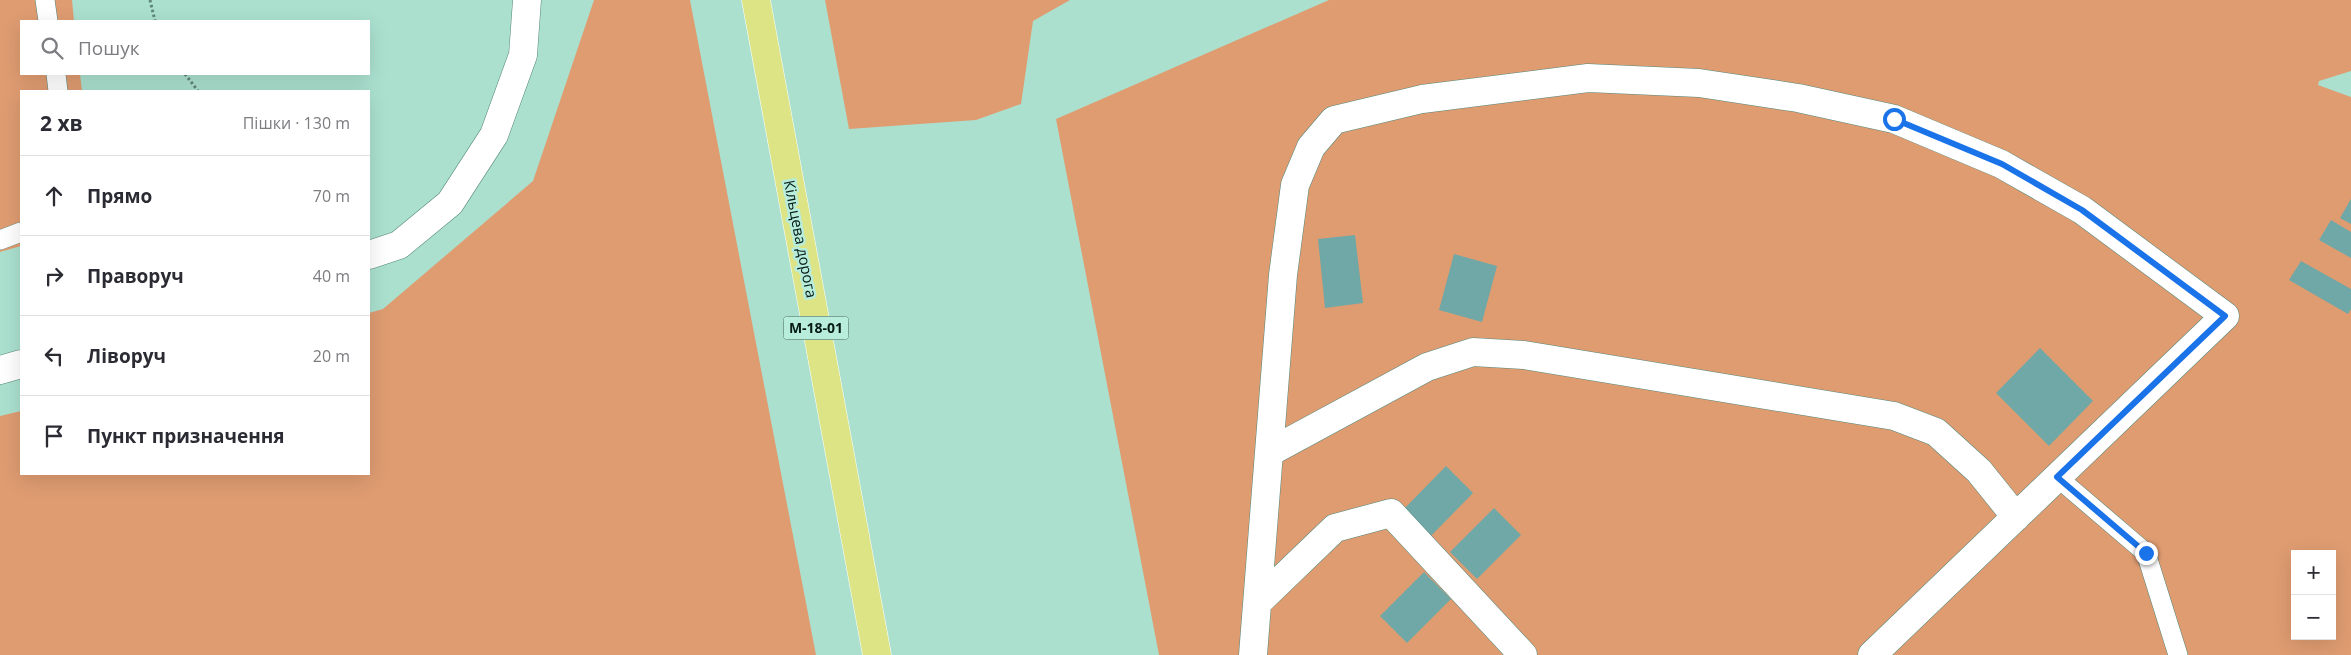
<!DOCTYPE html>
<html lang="uk">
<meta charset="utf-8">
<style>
body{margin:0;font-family:"Open Sans",sans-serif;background:#f7f7f7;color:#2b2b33}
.controls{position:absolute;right:15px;bottom:15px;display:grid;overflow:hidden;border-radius:0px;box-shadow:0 5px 20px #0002}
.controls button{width:45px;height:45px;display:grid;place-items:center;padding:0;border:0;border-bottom:1px solid #e1e1e2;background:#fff;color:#2b2b33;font:25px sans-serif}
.stop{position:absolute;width:15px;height:15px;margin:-11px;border:4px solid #1a73e8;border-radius:50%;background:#fff}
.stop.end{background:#1a73e8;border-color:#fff;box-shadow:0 1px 5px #0008}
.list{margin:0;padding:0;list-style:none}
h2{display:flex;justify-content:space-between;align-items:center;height:65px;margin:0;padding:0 20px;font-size:21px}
h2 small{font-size:16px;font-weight:400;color:#7c7c81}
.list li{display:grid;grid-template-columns:32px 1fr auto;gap:15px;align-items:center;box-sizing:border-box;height:80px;padding:0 20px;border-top:1px solid #e1e1e2}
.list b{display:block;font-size:19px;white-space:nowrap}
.list em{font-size:16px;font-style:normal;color:#7c7c81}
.icon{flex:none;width:28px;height:28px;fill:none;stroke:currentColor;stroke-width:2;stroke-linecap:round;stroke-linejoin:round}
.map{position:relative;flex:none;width:2351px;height:655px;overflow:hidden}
.search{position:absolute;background:#fff;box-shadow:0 5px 20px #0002;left:20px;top:20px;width:350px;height:55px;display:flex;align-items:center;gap:12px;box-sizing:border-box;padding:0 18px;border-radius:0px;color:#7c7c81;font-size:19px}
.panel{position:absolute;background:#fff;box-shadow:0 5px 20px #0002;left:20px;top:90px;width:350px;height:385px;border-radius:0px}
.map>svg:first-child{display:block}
.green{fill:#df9c71;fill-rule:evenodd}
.building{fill:#6fa8a6}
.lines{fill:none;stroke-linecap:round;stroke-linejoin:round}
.service-casing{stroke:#558779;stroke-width:20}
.minor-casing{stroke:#558779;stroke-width:29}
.tertiary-casing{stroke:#558779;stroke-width:29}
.trunk-casing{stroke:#fff;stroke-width:29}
.path{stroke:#5f857a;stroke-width:3;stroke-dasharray:2.5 2.5;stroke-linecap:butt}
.service{stroke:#fff;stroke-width:19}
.minor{stroke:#fff;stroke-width:28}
.tertiary{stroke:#fff;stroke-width:28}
.trunk{stroke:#dce486;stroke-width:28}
.route{stroke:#1a73e8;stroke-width:6}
.labels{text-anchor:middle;stroke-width:5;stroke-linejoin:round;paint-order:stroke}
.shield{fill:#b8eddc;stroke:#3b5a51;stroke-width:1}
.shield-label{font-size:14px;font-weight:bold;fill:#061b16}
.street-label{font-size:15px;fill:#061b16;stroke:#b8eddc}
</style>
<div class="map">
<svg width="2351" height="655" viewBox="0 0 2351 655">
<rect width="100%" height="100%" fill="#abe0cf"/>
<path class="green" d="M0,0H72L74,21H21V74H80L82,91H21V246L0,252Z
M594,0H690L816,655H0V416L21,411V474H369V313L383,309L533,181Z
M825,0H1070L1033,21L1021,104L976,120L849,129Z
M1329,0H2351V71L2319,81L2318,85L2351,97V655H1159L1056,119ZM2295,554H2332V636H2295Z"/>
<path class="building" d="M2351,199V224L2340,218Z
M2331,220L2351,232V258L2319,240Z
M1355,235L1363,303L1325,308L1318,239Z
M1454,254L1497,266L1482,322L1439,310Z
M2301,261L2351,289V309L2348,314L2289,280Z
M2040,348L2093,401L2049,446L1996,393Z
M1446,466L1473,493L1429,538L1402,511Z
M1494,508L1521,535L1477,579L1450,552Z
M1424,572L1451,599L1407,643L1380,616Z"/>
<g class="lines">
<g class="service-casing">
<path id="service" d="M45,0L48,21
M56,74L58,91
M0,240L21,232
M2057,477L2146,553L2178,655"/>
</g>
<g class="minor-casing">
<path id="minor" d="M1270,452L1427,367L1473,352L1524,355L1894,416L1936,432L1979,471L2016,517
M1258,602L1335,528L1391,513L1523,655
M1253,655L1283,275L1295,185L1311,147L1334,120L1422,99L1588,78L1699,83L1798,98L1894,119L2001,164L2082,210L2225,316L1872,655"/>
</g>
<g class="tertiary-casing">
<path id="tertiary" d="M369,255L399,245L450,203L494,135L523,55L527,0
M0,370L21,364"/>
</g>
<g class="trunk-casing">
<path id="trunk" d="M756,0L877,655"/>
</g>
<path class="path" d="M150,0L155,21
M185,74L198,91"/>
<use href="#service" class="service"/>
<use href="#minor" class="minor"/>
<use href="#tertiary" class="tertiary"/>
<use href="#trunk" class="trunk"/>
</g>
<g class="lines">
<path class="route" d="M1894,119L2002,164L2082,210L2225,316L2057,477L2146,553"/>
</g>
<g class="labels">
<rect class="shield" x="783.5" y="316.5" width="65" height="23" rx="4"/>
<g class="shield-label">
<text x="816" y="333">М-18-01</text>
</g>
<g class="street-label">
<text transform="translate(800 239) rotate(79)" y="5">Кільцева дорога</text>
</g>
</g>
</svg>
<div class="controls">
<button>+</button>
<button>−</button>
</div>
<div class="stop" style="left:1894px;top:119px"></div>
<div class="stop end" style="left:2146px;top:553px"></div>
<div class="search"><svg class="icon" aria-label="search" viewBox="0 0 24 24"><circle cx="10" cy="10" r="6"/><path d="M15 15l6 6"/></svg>Пошук</div>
<section class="panel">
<h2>2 хв<small>Пішки · 130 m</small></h2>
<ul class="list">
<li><svg class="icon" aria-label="ahead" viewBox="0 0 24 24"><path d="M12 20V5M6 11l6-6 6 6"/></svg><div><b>Прямо</b></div><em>70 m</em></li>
<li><svg class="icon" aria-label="right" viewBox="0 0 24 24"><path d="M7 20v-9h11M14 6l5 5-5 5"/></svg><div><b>Праворуч</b></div><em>40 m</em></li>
<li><svg class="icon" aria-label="left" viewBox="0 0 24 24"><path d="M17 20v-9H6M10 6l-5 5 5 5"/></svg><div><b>Ліворуч</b></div><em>20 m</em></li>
<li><svg class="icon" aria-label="arrive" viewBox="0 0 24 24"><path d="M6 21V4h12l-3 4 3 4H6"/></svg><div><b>Пункт призначення</b></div></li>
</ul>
</section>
</div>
